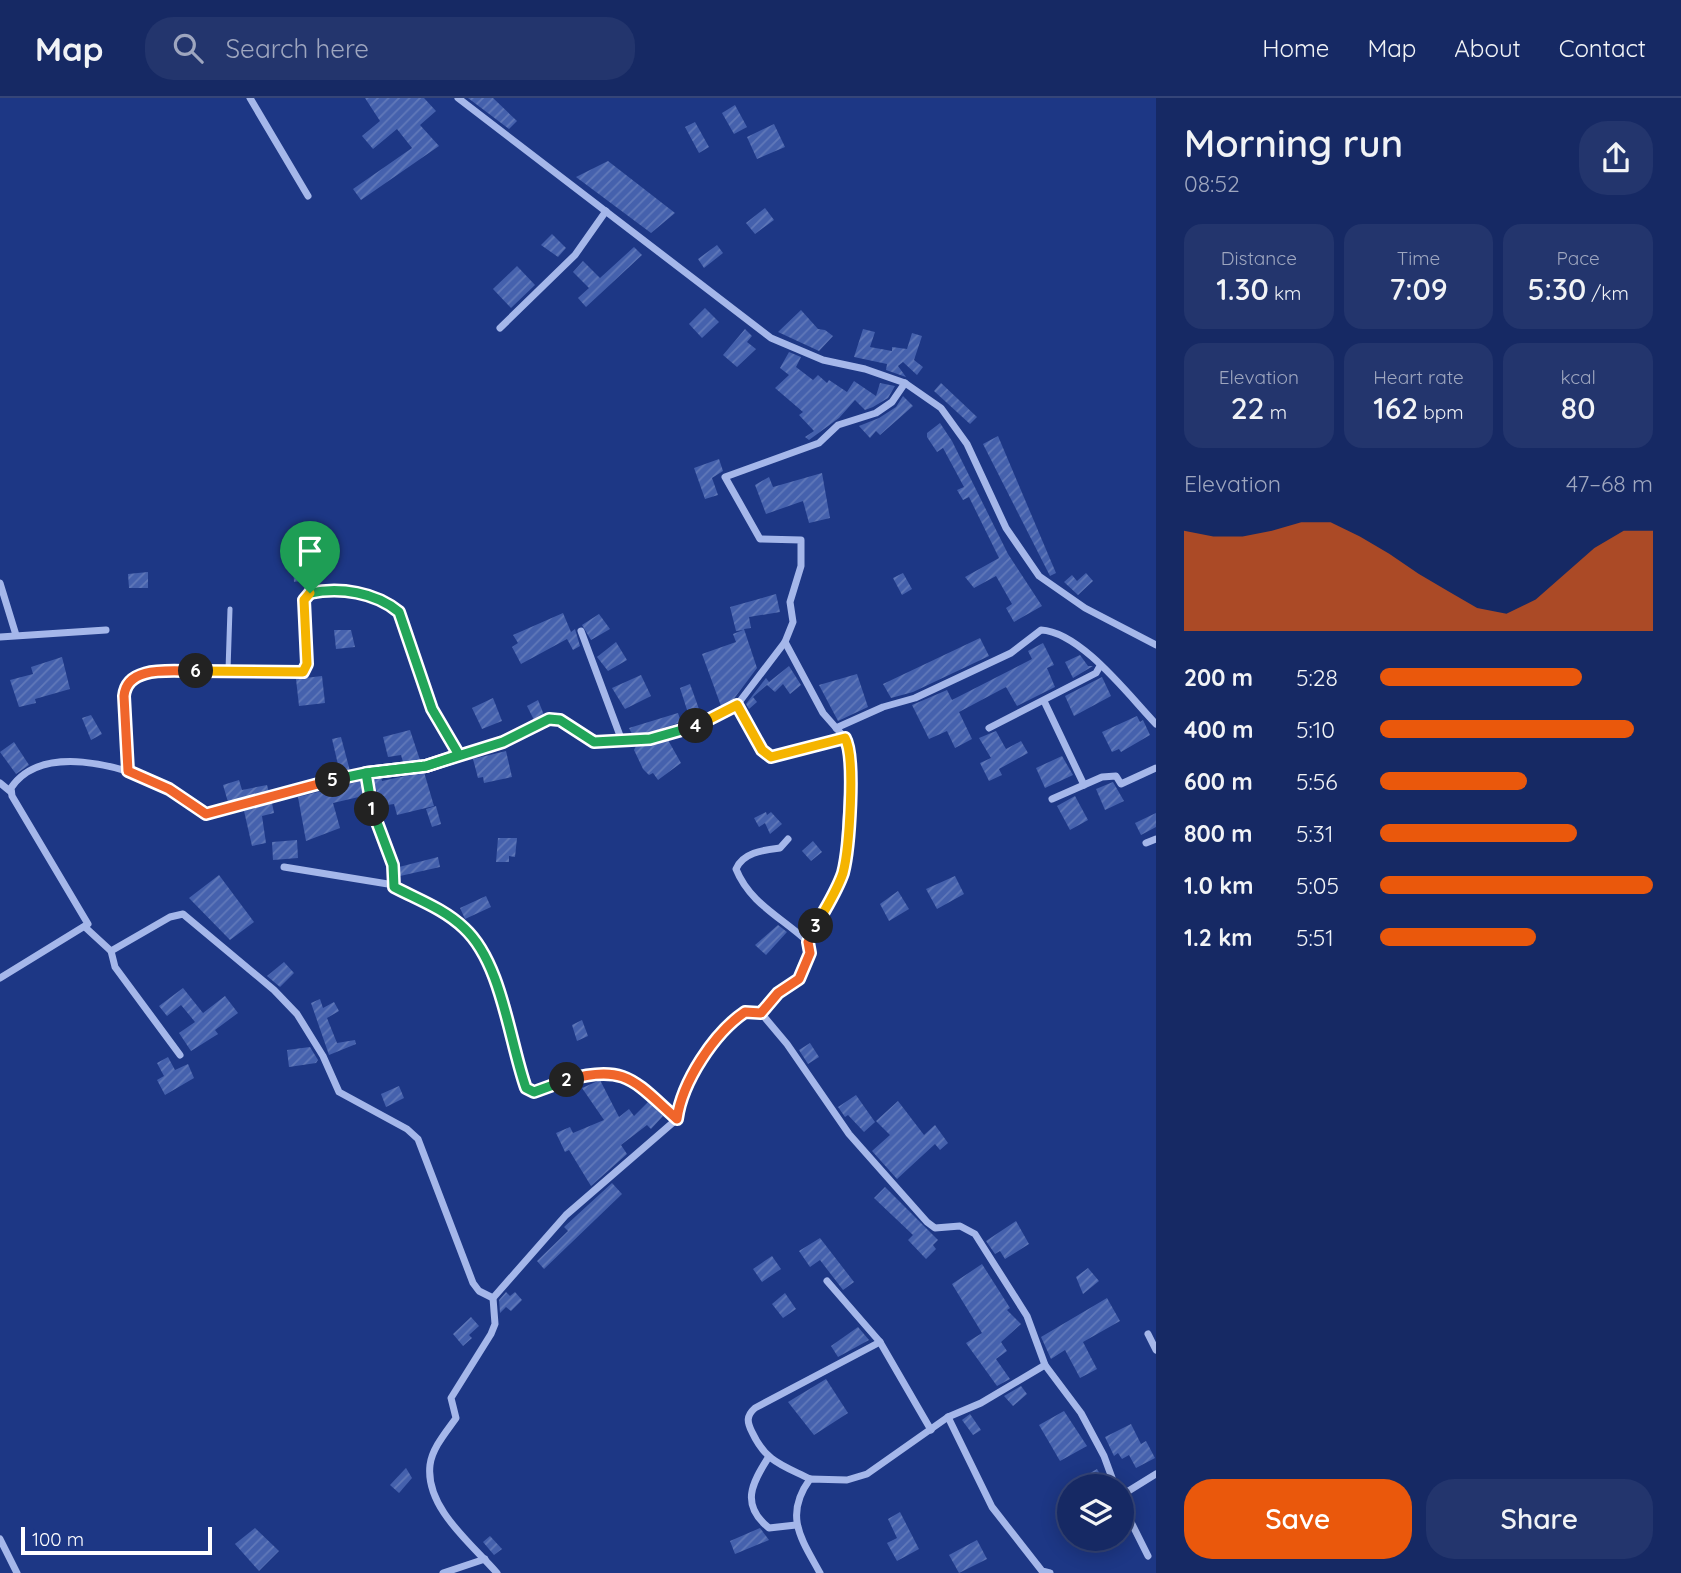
<!DOCTYPE html>
<meta charset="utf-8">
<style>
body{margin:0;font-family:Quicksand,sans-serif;background:#23356d;color:#f1f3f6;height:100vh;display:flex;flex-direction:column;font-size:26px;white-space:nowrap}
*{box-sizing:border-box;margin:0}
p{font-size:23px;color:#9ea6bf}
.icon{flex:none;width:38px;height:38px;fill:none;stroke:currentColor;stroke-width:2;stroke-linecap:round;stroke-linejoin:round}
.map{position:relative;flex:1;overflow:hidden}
.panel{display:flex;flex-direction:column;background:#162964;width:525px}
.panel>*{flex:none}
.buttons{position:absolute;left:1057px;top:1376px;display:grid;gap:14px}
.buttons a{display:grid;place-items:center;width:77px;height:77px;border-radius:50%;background:#162964;box-shadow:0 4px 18px #0003,0 0 0 2px #354578;font-size:35px}
.scale{position:absolute;left:21px;bottom:18px;width:191px;box-sizing:border-box;padding-left:7px;border:4px solid #fff;border-top:0;font-size:19px;line-height:24px;white-space:nowrap;color:#fff;-webkit-text-stroke:5px #1d3785;paint-order:stroke}
.pin{position:absolute;display:grid;place-items:center;width:60px;height:60px;color:#fff;margin:-72px -30px;border-radius:50% 50% 50% 0;rotate:-45deg;box-shadow:0 0 7px #0007}
.pin .icon{rotate:45deg}
.km{position:absolute;width:35px;height:35px;margin:-18px;border-radius:50%;background:#222;color:#fff;font-size:19px;line-height:35px;text-align:center}
.round{display:grid;place-items:center;flex:none;width:74px;height:74px;border-radius:28px;background:#23356d}
.overview{display:flex;align-items:center;justify-content:space-between;height:119px;padding:0 28px}
h1{font-size:38px;font-weight:600;line-height:52px}
.stats{display:grid;grid-template-columns:repeat(3,1fr);gap:10px;height:119px;padding:7px 28px}
.stats div{display:grid;align-content:center;border-radius:18px;background:#23356d;text-align:center}
.stats b{font-size:30px;font-weight:600}
.stats small{font-size:19px;font-weight:400}
.stats p{font-size:19px}
.chart{height:196px;padding:14px 28px}
.chart p{display:flex;justify-content:space-between}
.chart svg{width:100%;height:126px;margin-top:7px;fill:#ea580c;opacity:.7}
.action{display:flex;gap:14px;margin-top:auto;padding:14px 28px}
.action a{flex:1;height:80px;border-radius:28px;background:#ea580c;color:#fff;font-size:28px;font-weight:600;line-height:80px;text-align:center}
.action a+a{background:#23356d;color:#f1f3f6}
ul{padding:0 28px;list-style:none;font-size:23px}
li{display:grid;grid-template-columns:112px 84px 1fr;align-items:center;height:52px}
li i{height:18px;border-radius:9px;background:#ea580c}
header{display:flex;align-items:center;gap:42px;box-sizing:border-box;height:98px;padding:0 35px;background:#162964;border-bottom:2px solid #354578}
header strong{font-size:33px}
nav{display:flex;gap:38px;margin-inline-start:auto;font-size:24px}
.search{width:490px;height:63px;background:#23356d;display:flex;align-items:center;gap:18px;box-sizing:border-box;padding:0 24px;border-radius:28px;color:#9ea6bf;font-size:26px}
main{display:flex;flex:1;min-height:0}
.map>svg:first-child{display:block}
.building{fill:url(#building-hatch)}
.lines{fill:none;stroke-linecap:round;stroke-linejoin:round}
.lane{stroke:#a5b7ea;stroke-width:5}
.street{stroke:#a5b7ea;stroke-width:7}
.split-1-casing{stroke:#fff;stroke-width:14}
.split-2-casing{stroke:#fff;stroke-width:14}
.split-3-casing{stroke:#fff;stroke-width:14}
.split-4-casing{stroke:#fff;stroke-width:14}
.split-5-casing{stroke:#fff;stroke-width:14}
.split-6-casing{stroke:#fff;stroke-width:14}
.split-7-casing{stroke:#fff;stroke-width:14}
.split-1{stroke:#22a559;stroke-width:9}
.split-2{stroke:#22a559;stroke-width:9}
.split-3{stroke:#f0652b;stroke-width:9}
.split-4{stroke:#f5b400;stroke-width:9}
.split-5{stroke:#22a559;stroke-width:9}
.split-6{stroke:#f0652b;stroke-width:9}
.split-7{stroke:#f5b400;stroke-width:9}
</style>
<header>
<strong>Map</strong>
<div class="search"><svg class="icon" aria-label="search" viewBox="0 0 24 24"><circle cx="10" cy="10" r="6"/><path d="M15 15l6 6"/></svg>Search here</div>
<nav><a>Home</a><a>Map</a><a>About</a><a>Contact</a></nav>
</header>
<main>
<div class="map">
<svg width="1156" height="1475" viewBox="0 0 1156 1475">
<defs>
<pattern id="building-hatch" width="6" height="6" patternUnits="userSpaceOnUse" patternTransform="scale(1.75)"><rect width="6" height="6" fill="#4561ad"/><path d="M-1 1l2-2M0 6l6-6M5 7l2-2" fill="none" stroke="#6179b9"/></pattern>
</defs>
<rect width="100%" height="100%" fill="#1d3785"/>
<g class="building">
<polygon points="365,0 424,0 436,13 420,27 439,48 361,102 353,91 412,50 397,31 373,51 362,38 380,23"/>
<polygon points="468,0 493,0 517,23 509,31"/>
<polygon points="735,7 747,29 734,36 722,15"/>
<polygon points="695,24 709,49 699,55 685,29"/>
<polygon points="774,26 785,49 757,61 747,39"/>
<polygon points="608,63 675,115 651,135 576,79"/>
<polygon points="765,110 774,122 755,136 746,125"/>
<polygon points="552,136 566,150 558,159 541,147"/>
<polygon points="717,147 723,155 704,170 698,161"/>
<polygon points="634,149 642,157 586,209 578,200 589,190 573,174 583,163 600,180"/>
<polygon points="517,168 535,187 511,210 493,191"/>
<polygon points="705,210 719,224 702,240 689,226"/>
<polygon points="801,212 818,231 825,232 833,238 819,253 778,234"/>
<polygon points="745,231 752,238 747,244 756,251 737,269 723,257"/>
<polygon points="863,231 875,234 870,249 892,253 892,249 907,251 912,235 922,238 914,262 923,269 917,277 903,264 898,268 906,279 886,272 887,266 854,259"/>
<polygon points="789,254 801,259 796,269 813,282 818,277 827,285 829,282 847,294 854,283 876,298 880,285 895,288 888,300 873,309 865,312 855,302 839,320 809,342 805,339 814,333 799,317 803,314 775,290 789,277 780,270"/>
<polygon points="941,285 977,319 970,326 934,293"/>
<polygon points="903,298 913,308 880,337 876,333 870,340 859,328 879,320 896,309"/>
<polygon points="940,325 952,343 1008,456 1042,508 1014,524 1006,510 1012,506 996,478 974,490 965,479 999,460 969,399 963,402 957,392 964,389 943,350 937,354 927,339 927,335"/>
<polygon points="998,338 1056,475 1050,478 983,346"/>
<polygon points="719,361 723,373 712,380 718,397 705,401 694,370"/>
<polygon points="822,375 830,420 809,425 803,403 766,416 755,387 769,379 773,389"/>
<polygon points="293,467 304,467 306,482 294,484"/>
<polygon points="148,474 148,490 129,490 128,476"/>
<polygon points="903,475 912,491 902,497 893,480"/>
<polygon points="1086,475 1093,483 1078,497 1064,484 1072,477 1077,483"/>
<polygon points="776,496 780,514 749,519 751,530 744,531 757,570 733,602 721,608 702,556 736,544 733,536 743,532 736,533 730,509"/>
<polygon points="563,515 571,534 575,531 580,548 573,552 567,541 521,566 512,549 518,545 513,537"/>
<polygon points="599,516 610,531 591,542 582,527"/>
<polygon points="334,532 351,532 355,549 336,551"/>
<polygon points="980,540 989,558 913,594 891,600 883,586"/>
<polygon points="616,544 627,562 608,573 597,559"/>
<polygon points="1043,545 1054,567 1047,570 1055,589 1017,608 1006,589 959,614 972,641 955,650 947,633 929,641 912,607 947,592 952,602 1032,561 1028,553"/>
<polygon points="1080,557 1088,568 1093,568 1073,580 1065,564"/>
<polygon points="62,559 70,591 35,601 36,605 19,609 10,582 33,576 31,569"/>
<polygon points="789,568 801,587 790,596 783,586 775,594 767,587 753,599 757,604 749,611 746,606 766,580 769,584"/>
<polygon points="857,576 868,609 838,623 819,587"/>
<polygon points="641,577 651,598 625,611 612,590"/>
<polygon points="322,578 325,605 299,608 296,581"/>
<polygon points="1102,579 1111,598 1074,618 1065,598"/>
<polygon points="690,586 699,611 688,615 680,590"/>
<polygon points="493,600 502,623 482,631 472,610"/>
<polygon points="538,602 544,617 534,622 527,608"/>
<polygon points="678,615 681,624 649,635 632,636 629,630"/>
<polygon points="91,617 102,636 91,642 82,620"/>
<polygon points="1137,618 1140,624 1143,622 1150,637 1121,654 1119,651 1112,654 1102,634"/>
<polygon points="410,632 420,662 403,664 401,657 388,659 383,639"/>
<polygon points="996,633 1006,651 1021,643 1028,655 999,671 1002,677 989,683 980,665 991,660 979,640"/>
<polygon points="341,639 350,673 340,675 332,641"/>
<polygon points="668,642 681,665 658,682 653,675 649,677 643,671 634,652 636,648"/>
<polygon points="14,644 29,667 16,676 0,654"/>
<polygon points="506,653 512,679 484,685 483,679 478,680 473,661"/>
<polygon points="1062,658 1073,677 1045,690 1036,670"/>
<polygon points="424,674 434,708 397,717 394,706 381,708 373,681 381,679 382,683"/>
<polygon points="239,682 242,692 267,687 269,694 228,704 223,687"/>
<polygon points="361,683 363,698 333,705 340,730 306,743 298,699"/>
<polygon points="1113,684 1124,703 1105,712 1096,691"/>
<polygon points="1075,698 1088,722 1070,732 1057,708"/>
<polygon points="272,705 274,715 262,718 266,745 252,748 244,713"/>
<polygon points="436,708 441,726 432,729 426,711"/>
<polygon points="766,714 767,717 771,714 782,726 770,736 765,725 759,729 754,720"/>
<polygon points="1156,715 1156,729 1141,737 1135,725"/>
<polygon points="498,740 517,740 515,759 509,758 509,764 496,764"/>
<polygon points="297,742 298,760 273,762 272,744"/>
<polygon points="813,743 822,754 811,763 802,753"/>
<polygon points="438,759 440,769 400,778 399,769"/>
<polygon points="219,777 254,824 230,842 189,800"/>
<polygon points="955,778 964,796 937,811 926,791"/>
<polygon points="898,793 909,811 889,823 880,806"/>
<polygon points="486,798 491,809 465,821 460,810"/>
<polygon points="778,827 787,834 766,857 755,847"/>
<polygon points="284,864 294,875 280,889 267,878"/>
<polygon points="183,890 203,915 225,898 238,915 215,932 218,936 191,953 179,935 195,924 181,907 167,918 159,908"/>
<polygon points="320,901 323,910 334,904 339,913 327,920 337,945 355,942 356,946 329,957 311,905"/>
<polygon points="582,922 588,938 577,943 572,927"/>
<polygon points="810,945 819,959 808,966 799,952"/>
<polygon points="310,949 318,962 316,965 289,969 287,952"/>
<polygon points="168,959 175,972 188,966 194,980 165,997 157,982 164,978 157,965"/>
<polygon points="600,982 619,1019 629,1011 634,1018 648,1004 663,1018 651,1031 647,1027 621,1047 627,1056 591,1088 569,1052 565,1054 556,1035 570,1029 573,1035 604,1022 582,990"/>
<polygon points="399,988 404,1000 386,1009 381,996"/>
<polygon points="856,997 875,1024 864,1034 848,1017 845,1019 838,1009"/>
<polygon points="898,1003 924,1037 935,1027 948,1045 940,1052 935,1046 897,1081 872,1053 890,1037 876,1023"/>
<polygon points="612,1085 622,1096 544,1171 537,1163 568,1133 564,1129"/>
<polygon points="885,1089 938,1142 933,1147 936,1151 926,1161 908,1142 913,1137 874,1100"/>
<polygon points="1016,1123 1029,1146 1005,1161 1000,1153 995,1156 986,1143"/>
<polygon points="820,1140 854,1184 843,1192 820,1162 810,1169 799,1153"/>
<polygon points="772,1158 781,1171 762,1184 753,1171"/>
<polygon points="982,1166 1010,1210 1007,1212 1021,1226 1001,1244 1007,1253 996,1261 1010,1281 997,1288 966,1245 982,1235 952,1186"/>
<polygon points="1088,1170 1099,1183 1083,1196 1076,1179"/>
<polygon points="506,1194 510,1198 515,1194 522,1202 511,1213 506,1209 500,1215 499,1202"/>
<polygon points="785,1195 796,1211 783,1220 772,1206"/>
<polygon points="1107,1200 1120,1223 1083,1244 1097,1271 1080,1280 1065,1252 1051,1261 1041,1239"/>
<polygon points="471,1219 479,1228 469,1237 472,1240 463,1248 453,1236"/>
<polygon points="858,1229 869,1242 838,1259 831,1248"/>
<polygon points="826,1281 848,1315 814,1337 788,1304"/>
<polygon points="1021,1288 1027,1296 1013,1308 1004,1298"/>
<polygon points="1064,1313 1087,1348 1060,1363 1039,1327"/>
<polygon points="970,1316 981,1332 973,1337 962,1322"/>
<polygon points="1131,1326 1141,1346 1146,1343 1155,1360 1136,1370 1129,1357 1122,1361 1118,1355 1114,1358 1105,1339"/>
<polygon points="406,1370 412,1380 399,1395 390,1387"/>
<polygon points="1097,1371 1107,1388 1068,1388"/>
<polygon points="900,1414 919,1451 897,1463 887,1445 897,1440 888,1421"/>
<polygon points="255,1430 279,1453 259,1473 235,1446"/>
<polygon points="760,1430 769,1442 735,1456 730,1443"/>
<polygon points="490,1438 502,1451 494,1457 483,1444"/>
<polygon points="977,1442 987,1461 959,1475 949,1457"/>
</g>
<g class="lines">
<polyline class="lane" points="228,572 230,511"/>
<g class="street">
<polyline points="250,0 308,98"/>
<polyline points="458,0 771,240 823,262 865,271 905,285 941,310 967,346 1006,430 1039,478 1085,510 1156,547"/>
<polyline points="500,230 575,157 606,113"/>
<polyline points="0,485 16,537"/>
<polyline points="581,533 622,643"/>
<polyline points="0,539 106,532"/>
<polyline points="1044,603 1084,687"/>
<polyline points="737,607 762,652 770,659 845,640"/>
<path d="M836 630 883 609 915 600 1011 555 1041 532C1081 534 1129 598 1156 626"/>
<polyline points="989,630 1096,575 1100,568"/>
<path d="M128 673 124 598 130 582C159 561 264 580 303 574L307 566 305 502 313 494 369 497 399 514 432 611 459 658"/>
<path d="M366 675 373 720 393 767 394 789C482 833 483 844 510 937 516 954 518 978 529 993L534 994C616 967 611 962 677 1021"/>
<polyline points="0,685 11,694"/>
<polyline points="1052,701 1102,679 1116,678 1121,686 1156,670"/>
<path d="M788 741 780 750C764 752 743 754 736 771 750 806 783 820 808 844"/>
<polyline points="1146,745 1156,741"/>
<polyline points="284,769 394,787"/>
<polyline points="86,830 111,853 170,819 183,816 274,892 297,916 323,958 339,994 407,1031 418,1041 473,1185 479,1193 493,1200"/>
<polyline points="111,853 115,869 180,957"/>
<path d="M0 880 88 826 12 698 11 690C41 645 122 667 161 687 177 695 189 711 206 716L366 675 426 668 503 644 549 621 560 622 594 644 650 641 702 626 737 607 785 544 793 524 790 504 801 468V442L760 441 725 379 819 345 838 327 876 315 892 304 905 285"/>
<polyline points="761,915 787,946 849,1036 927,1124 935,1130 960,1128 975,1136 1027,1218 1045,1267 1081,1315 1104,1358 1115,1388"/>
<polyline points="827,1183 880,1244 931,1332"/>
<polyline points="1148,1236 1156,1252"/>
<polyline points="948,1319 992,1409 1042,1473 1050,1475"/>
<path d="M768 1360C752 1385 740 1407 769 1430L796 1427"/>
<path d="M810 1381C782 1367 766 1364 752 1334 747 1324 746 1318 755 1310L880 1244"/>
<polyline points="1122,1397 1156,1376"/>
<polyline points="1122,1406 1148,1458"/>
<polyline points="0,1441 17,1475"/>
<polyline points="443,1475 485,1461"/>
<path d="M497 1475C472 1446 425 1410 430 1367 432 1350 447 1333 456 1320L451 1300 491 1236 495 1226 493 1200 566 1117 677 1021 679 1006 699 963 734 922 745 914 761 915C780 892 812 878 808 844L843 774 850 654 845 640 823 615 785 544"/>
<path d="M820 1475C802 1442 783 1418 810 1381L847 1382 867 1376 948 1319 981 1305 1045 1267"/>
</g>
</g>
<g class="lines">
<g class="split-1-casing">
<path id="split-1" d="M310 495C340 489 375 494 399 514L432 611 459 657 426 668 366 675 372 711"/>
</g>
<g class="split-2-casing">
<path id="split-2" d="M372 711 393 767 394 789C419 802 444 811 464 830 502 865 509 942 526 990L534 994 567 982"/>
</g>
<g class="split-3-casing">
<path id="split-3" d="M567 982C626 965 635 984 677 1021 682 984 714 935 745 914L761 915 778 895 799 881 810 855 808 844 816 828"/>
</g>
<g class="split-4-casing">
<path id="split-4" d="M696 628 737 607 762 652 771 659 845 640C856 659 849 752 843 775 837 793 825 811 816 828"/>
</g>
<g class="split-5-casing">
<polyline id="split-5" points="333,682 366,675 426,668 503,644 549,621 560,622 594,644 650,641 696,628"/>
</g>
<g class="split-6-casing">
<path id="split-6" d="M196 573C174 574 127 566 124 598L128 673 169 691 206 716 333 682"/>
</g>
<g class="split-7-casing">
<polyline id="split-7" points="196,573 303,574 307,566 304,502 310,495"/>
</g>
<use href="#split-1" class="split-1"/>
<use href="#split-2" class="split-2"/>
<use href="#split-3" class="split-3"/>
<use href="#split-4" class="split-4"/>
<use href="#split-5" class="split-5"/>
<use href="#split-6" class="split-6"/>
<use href="#split-7" class="split-7"/>
</g>
</svg>
<div class="buttons">
<a><svg class="icon" aria-label="layers" viewBox="0 0 24 24"><path d="M12 4l9 5-9 5-9-5zM3 14l9 5 9-5"/></svg></a>
</div>
<div class="scale">100 m</div>
<div class="pin" style="left:310px;top:495px;background:#1e9e55"><svg class="icon" aria-label="arrive" viewBox="0 0 24 24"><path d="M6 21V4h12l-3 4 3 4H6"/></svg></div>
<b class="km" style="left:372px;top:711px">1</b>
<b class="km" style="left:567px;top:982px">2</b>
<b class="km" style="left:816px;top:828px">3</b>
<b class="km" style="left:696px;top:628px">4</b>
<b class="km" style="left:333px;top:682px">5</b>
<b class="km" style="left:196px;top:573px">6</b>
</div>
<section class="panel">
<div class="overview"><div><h1>Morning run</h1><p>08:52</p></div><a class="round"><svg class="icon" aria-label="share" viewBox="0 0 24 24"><path d="M12 15V3M7 8l5-5 5 5M5 13v7h14v-7"/></svg></a></div>
<div class="stats">
<div><p>Distance</p><b>1.30<small> km</small></b></div>
<div><p>Time</p><b>7:09</b></div>
<div><p>Pace</p><b>5:30<small> /km</small></b></div>
</div>
<div class="stats">
<div><p>Elevation</p><b>22<small> m</small></b></div>
<div><p>Heart rate</p><b>162<small> bpm</small></b></div>
<div><p>kcal</p><b>80</b></div>
</div>
<div class="chart"><p><span>Elevation</span>47–68 m</p>
<svg viewBox="0 0 160 44" preserveAspectRatio="none"><path d="M0 44V9L10 11L20 11L30 9L40 6L50 6L60 11L70 17L80 24L90 30L100 36L110 38L120 33L130 24L140 15L150 9L160 9V44z"/></svg>
</div>
<ul>
<li><b>200 m</b>5:28<i style="width:74%"></i></li>
<li><b>400 m</b>5:10<i style="width:93%"></i></li>
<li><b>600 m</b>5:56<i style="width:54%"></i></li>
<li><b>800 m</b>5:31<i style="width:72%"></i></li>
<li><b>1.0 km</b>5:05<i style="width:100%"></i></li>
<li><b>1.2 km</b>5:51<i style="width:57%"></i></li>
</ul>
<div class="action"><a>Save</a><a>Share</a></div>
</section>
</main>
